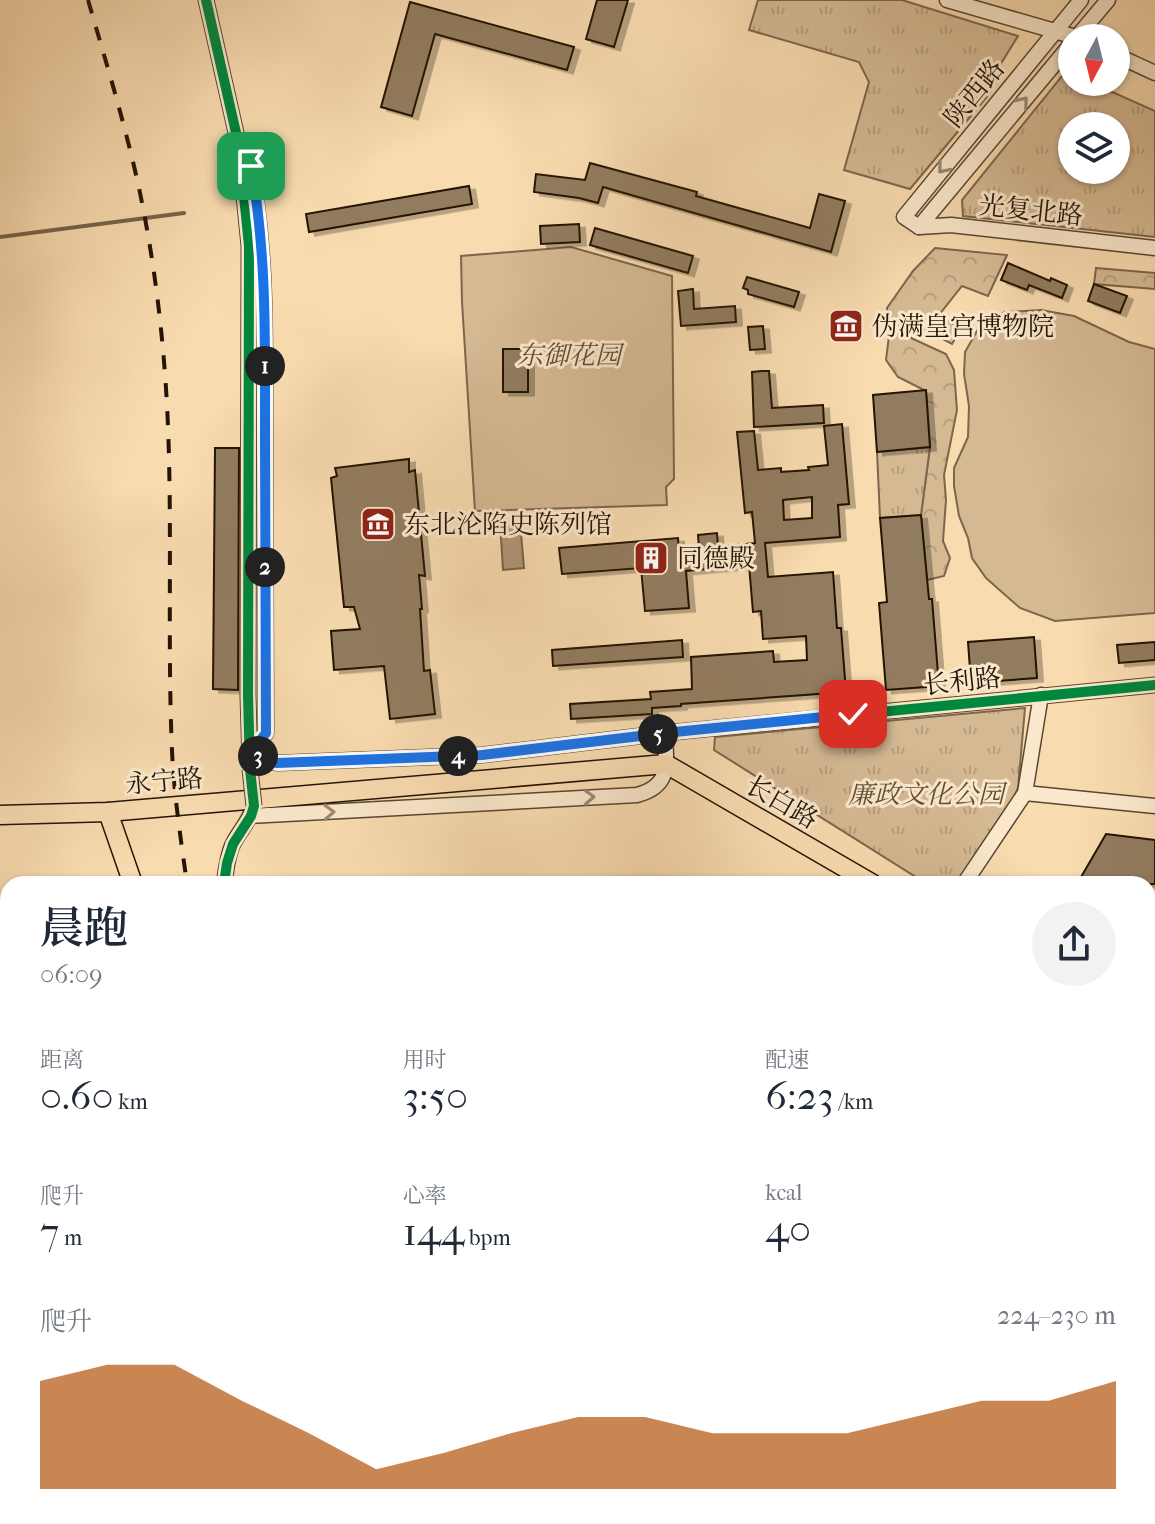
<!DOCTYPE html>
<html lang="zh">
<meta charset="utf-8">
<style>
body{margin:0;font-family:"IM FELL French Canon","Noto Serif SC",serif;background:#f2f2f3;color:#1f2937;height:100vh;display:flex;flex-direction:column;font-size:30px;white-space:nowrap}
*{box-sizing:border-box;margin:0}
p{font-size:26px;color:#747a83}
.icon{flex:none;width:44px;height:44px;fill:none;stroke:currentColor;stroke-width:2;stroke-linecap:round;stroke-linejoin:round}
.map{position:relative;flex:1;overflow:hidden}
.drawer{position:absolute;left:0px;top:876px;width:1156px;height:648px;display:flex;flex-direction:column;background:#fff;border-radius:24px 24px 0 0;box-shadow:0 2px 6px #0004}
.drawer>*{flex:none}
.needle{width:52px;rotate:187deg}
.fabs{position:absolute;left:1058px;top:24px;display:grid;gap:16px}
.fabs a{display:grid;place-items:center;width:72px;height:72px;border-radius:50%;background:#fff;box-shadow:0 2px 6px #0004;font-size:40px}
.pin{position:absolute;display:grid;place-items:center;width:68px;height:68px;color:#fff;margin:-34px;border-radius:16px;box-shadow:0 4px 12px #0006}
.km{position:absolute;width:40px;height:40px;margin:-20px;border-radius:50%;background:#222;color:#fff;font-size:22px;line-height:40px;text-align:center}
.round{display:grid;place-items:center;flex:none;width:84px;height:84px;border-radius:42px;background:#f2f2f3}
.summary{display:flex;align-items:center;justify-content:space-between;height:136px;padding:0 40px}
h1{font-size:44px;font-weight:600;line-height:60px}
.metrics{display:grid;grid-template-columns:repeat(3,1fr);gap:12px;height:136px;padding:8px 40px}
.metrics div{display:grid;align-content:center}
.metrics b{font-size:40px;font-weight:600}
.metrics small{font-size:22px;font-weight:400}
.metrics p{font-size:22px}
.chart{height:224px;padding:16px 40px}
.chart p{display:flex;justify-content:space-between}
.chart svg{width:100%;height:144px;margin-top:8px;fill:#b45309;opacity:.7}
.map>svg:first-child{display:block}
.green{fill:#d5b993;stroke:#7c664c;stroke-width:2}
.forest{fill:url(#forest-crowns);stroke:#7c664c;stroke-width:2}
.park{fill:url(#park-tufts);stroke:#7c664c;stroke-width:2;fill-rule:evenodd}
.water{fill:#b09776;stroke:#786349;stroke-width:2}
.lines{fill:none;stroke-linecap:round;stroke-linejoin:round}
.stream{stroke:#786349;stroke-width:4}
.building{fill:#927b5e;stroke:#231405;stroke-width:2;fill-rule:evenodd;filter:url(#shadow)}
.minor-casing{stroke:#584630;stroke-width:17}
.major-casing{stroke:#231405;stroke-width:21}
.minor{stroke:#fbe8cc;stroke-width:14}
.major{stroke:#f9dbb0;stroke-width:18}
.rail{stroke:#231405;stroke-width:4;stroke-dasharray:14 14;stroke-linecap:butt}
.minor-bridge-casing{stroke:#584630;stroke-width:17;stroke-linecap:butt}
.minor-bridge{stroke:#fbe8cc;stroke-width:14}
.cycleway-casing{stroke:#fbe8cc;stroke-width:15}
.cycleway{stroke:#00873e;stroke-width:10}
.oneway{stroke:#9a8972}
.route-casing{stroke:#fff;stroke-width:16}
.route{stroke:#1a73e8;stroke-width:10}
.labels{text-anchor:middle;stroke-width:6;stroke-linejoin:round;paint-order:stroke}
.street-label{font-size:26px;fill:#231405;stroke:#fbe8cc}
.poi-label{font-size:26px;fill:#231405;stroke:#fbe8cc;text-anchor:start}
.park-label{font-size:26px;font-style:italic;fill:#614e37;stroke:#fbe8cc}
</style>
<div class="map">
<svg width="1155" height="1524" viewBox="0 0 1155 1524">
<defs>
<pattern id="forest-crowns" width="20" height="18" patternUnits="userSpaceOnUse" patternTransform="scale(2)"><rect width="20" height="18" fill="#d5b993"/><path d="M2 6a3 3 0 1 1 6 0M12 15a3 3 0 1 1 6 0" fill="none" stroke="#b79e7d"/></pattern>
<pattern id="park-tufts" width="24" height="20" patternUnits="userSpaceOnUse" patternTransform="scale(2)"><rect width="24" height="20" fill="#d5b993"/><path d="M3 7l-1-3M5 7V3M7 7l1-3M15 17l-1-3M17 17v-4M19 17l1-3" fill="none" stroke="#b79e7d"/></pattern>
<filter id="shadow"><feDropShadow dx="6" dy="3.5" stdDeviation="0" flood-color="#0004"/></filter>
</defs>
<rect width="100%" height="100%" fill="#f9dbb0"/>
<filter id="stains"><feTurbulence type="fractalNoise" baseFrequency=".0025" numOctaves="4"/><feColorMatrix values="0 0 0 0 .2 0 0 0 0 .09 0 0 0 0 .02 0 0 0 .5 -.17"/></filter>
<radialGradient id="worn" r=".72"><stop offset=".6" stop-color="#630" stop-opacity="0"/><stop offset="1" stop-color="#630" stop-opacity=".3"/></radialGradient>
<g class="green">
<polygon points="571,247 672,276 674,479 666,487 667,505 475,511 462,302 461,256"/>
<polygon points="1041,310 1074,316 1129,342 1155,349 1155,613 1055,621 1020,608 986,578 972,558 968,538 959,516 954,486 954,468 968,437 969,406 964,374 965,352 981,324 1005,312"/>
</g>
<g class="forest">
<polygon points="935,248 1007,255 988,296 962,286 939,315 961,329 952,344 918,326 911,338 946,354 954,370 957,410 944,475 946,500 943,541 950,558 944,576 927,580 921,515 930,447 926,391 898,377 886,360 889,336 887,308 913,271"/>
<polygon points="1096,268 1155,273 1155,289 1094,284"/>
</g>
<g class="park">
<polygon points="758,0 902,0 1018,36 992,78 990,93 910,189 844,170 869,82 859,62 749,30"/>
<path d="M1066 71 1072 74V82H1090L1155 111V237L963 216 962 200ZM1116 126V170H1072V126Z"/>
<polygon points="930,447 921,515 880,518 877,452"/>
<polygon points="1025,708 1018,788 1010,806 957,884 927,884 714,750 715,737"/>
</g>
<polygon class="water" points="520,521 524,568 503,570 500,522"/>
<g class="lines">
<polyline class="stream" points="0,237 184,213"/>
</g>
<g class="building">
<polygon points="597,0 628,0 614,47 586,39"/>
<polygon points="410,2 574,47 567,70 435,34 412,116 381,107"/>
<polygon points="590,163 697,192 696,196 810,228 819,194 845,201 831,252 603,187 598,203 579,198 534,192 536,174 585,180"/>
<polygon points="469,186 472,204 309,232 306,214"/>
<polygon points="579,224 580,242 541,244 540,226"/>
<polygon points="595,228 693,256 688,273 590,245"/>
<polygon points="1008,263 1050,281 1051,278 1067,285 1062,298 1029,285 1027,290 1001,280"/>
<polygon points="747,277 799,292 794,307 748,294 748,290 743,288"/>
<polygon points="1094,284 1127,296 1120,313 1088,301"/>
<polygon points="693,289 694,309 735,306 736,322 681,326 678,291"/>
<polygon points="763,326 765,349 750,350 748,327"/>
<rect x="503" y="349" width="25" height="43"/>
<polygon points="762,371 769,371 772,408 823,405 824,423 754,427 752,372"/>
<polygon points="926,390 930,447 877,452 873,395"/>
<path d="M842 424 849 504 838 505 840 537 765 543 768 577 833 572 837 628H841L846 692 681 704V706L652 708V714L571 719 570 704 651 699 650 692 692 689 691 657 773 651 774 662 807 660 806 636 763 639 761 611 753 612 749 565 686 571 689 608 645 611 641 568 562 574 559 548 678 538 679 550 699 548 698 535 717 533 718 547 755 543 752 512 745 513 737 432 754 431 758 470 781 468V472L809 470 808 467 828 465 824 426ZM812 497V518L784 520 783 500Z"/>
<polygon points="215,448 239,448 238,690 213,689"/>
<polygon points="409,459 409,472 415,470 425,576 419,575 422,609 420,609 424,671 430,670 435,714 390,719 384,666 334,670 331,631 360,629 354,607 344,607 331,478 337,476 335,468"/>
<polygon points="921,515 929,599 932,599 939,686 886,690 879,603 887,602 880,518"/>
<polygon points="1034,637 1037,678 971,683 968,642"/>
<polygon points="682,640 683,657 553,666 552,650"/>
<polygon points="1155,642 1155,660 1119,663 1117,645"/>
<polygon points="1106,834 1155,840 1155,884 1077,884"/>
</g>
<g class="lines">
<g class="minor-casing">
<g id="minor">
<polyline points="206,0 239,146 249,246 248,696 250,763"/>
<polyline points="947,0 1079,38"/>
<polyline points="1081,0 904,217 919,227 951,225 1155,248"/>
<polyline points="1076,38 1108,0"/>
<polyline points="1116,55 1155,73"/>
<path d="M248 153C267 242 265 336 265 427 265 529 265 631 266 733L250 754"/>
<polyline points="919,227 1072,43"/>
<polyline points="250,754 277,763 482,755 665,733 1155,685"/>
<polyline points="1025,793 1155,806"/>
<path d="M251 816 637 795C672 786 666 763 665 733"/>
<path d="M224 884C226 871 227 858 232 846 238 832 250 822 253 807"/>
<polyline points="964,884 1025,793 1041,695"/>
<polyline points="1148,1065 1155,1069"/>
<polyline points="1148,1369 1155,1374"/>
</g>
</g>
<g class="major-casing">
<g id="major">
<polyline points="108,812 133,884"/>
<polyline points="0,815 108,812 666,764 873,884"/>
<polyline points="1148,1055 1155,1055"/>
<polyline points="151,1524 151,1516"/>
</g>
</g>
<use href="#minor" class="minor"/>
<use href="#major" class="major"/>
<g class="rail">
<path d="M88 0C106 62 125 124 139 188 154 259 163 332 167 405 173 520 167 636 172 751 174 796 181 840 187 884"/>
<polyline points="573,1516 585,1524"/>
</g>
<g class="minor-bridge-casing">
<polyline id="minor-bridge" points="250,769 254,806"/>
</g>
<use href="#minor-bridge" class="minor-bridge"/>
<g class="cycleway-casing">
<g id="cycleway">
<polyline points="206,0 239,146 249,246 248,696 250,769 254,806 251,816 233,844 227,863 224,884"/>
<polyline points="250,754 277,763 482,755 665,733 1155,685"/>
</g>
</g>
<use href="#cycleway" class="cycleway"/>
</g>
<defs><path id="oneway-chevron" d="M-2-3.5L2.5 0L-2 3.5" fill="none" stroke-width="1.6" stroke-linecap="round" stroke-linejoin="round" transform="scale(2)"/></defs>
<g class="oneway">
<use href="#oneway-chevron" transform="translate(1023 102) rotate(-50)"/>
<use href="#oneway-chevron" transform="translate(943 168) rotate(129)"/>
<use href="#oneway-chevron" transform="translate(589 797) rotate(-3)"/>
<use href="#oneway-chevron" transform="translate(329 812) rotate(-3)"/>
</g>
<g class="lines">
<g class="route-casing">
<path id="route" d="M251 166C267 254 265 344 265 433 265 533 265 633 266 733L250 754 277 763 482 755 665 733 853 714"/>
</g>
<use href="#route" class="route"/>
</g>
<defs>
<g id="museum-square" transform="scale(1.8)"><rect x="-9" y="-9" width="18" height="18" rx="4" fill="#8f2418" stroke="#fbe8cc"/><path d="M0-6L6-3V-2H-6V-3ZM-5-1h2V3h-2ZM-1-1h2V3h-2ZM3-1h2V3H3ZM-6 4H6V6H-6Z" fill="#fff"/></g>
<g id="building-square" transform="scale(1.8)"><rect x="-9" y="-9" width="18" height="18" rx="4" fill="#8f2418" stroke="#fbe8cc"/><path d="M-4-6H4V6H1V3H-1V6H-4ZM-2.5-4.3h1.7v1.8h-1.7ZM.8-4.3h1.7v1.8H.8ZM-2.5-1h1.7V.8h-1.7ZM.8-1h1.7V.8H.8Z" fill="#fff"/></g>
</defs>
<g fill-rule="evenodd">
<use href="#museum-square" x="846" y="326"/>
<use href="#museum-square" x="378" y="524"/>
<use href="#building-square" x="651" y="558"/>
</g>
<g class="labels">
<g class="street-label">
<text transform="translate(974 93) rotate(-51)" y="9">陕西路</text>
<text transform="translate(1031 210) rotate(6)" y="9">光复北路</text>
<text transform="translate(962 681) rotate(-6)" y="9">长利路</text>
<text transform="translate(164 781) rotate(-5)" y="9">永宁路</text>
<text transform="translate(782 802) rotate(30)" y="9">长白路</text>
</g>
<g class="poi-label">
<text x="872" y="335">伪满皇宫博物院</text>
<text x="404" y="533">东北沦陷史陈列馆</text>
<text x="677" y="567">同德殿</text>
</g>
<g class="park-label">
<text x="569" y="364">东御花园</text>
<text x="926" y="803">廉政文化公园</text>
</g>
</g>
<rect width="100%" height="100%" filter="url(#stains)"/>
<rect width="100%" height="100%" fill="url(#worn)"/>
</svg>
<div class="fabs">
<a><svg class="needle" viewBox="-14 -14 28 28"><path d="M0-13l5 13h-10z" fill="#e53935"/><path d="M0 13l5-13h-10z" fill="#747a83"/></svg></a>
<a><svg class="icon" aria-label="layers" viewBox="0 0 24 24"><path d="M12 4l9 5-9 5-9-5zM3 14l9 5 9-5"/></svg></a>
</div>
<div class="pin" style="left:251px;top:166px;background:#1e9e55"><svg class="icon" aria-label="arrive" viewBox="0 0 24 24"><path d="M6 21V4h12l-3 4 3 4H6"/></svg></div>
<div class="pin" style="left:853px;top:714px;background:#d93025"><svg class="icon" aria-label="check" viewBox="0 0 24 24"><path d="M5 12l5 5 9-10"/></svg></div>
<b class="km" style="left:265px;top:366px">1</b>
<b class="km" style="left:265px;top:567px">2</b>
<b class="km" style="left:258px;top:756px">3</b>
<b class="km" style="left:458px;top:756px">4</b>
<b class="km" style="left:658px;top:734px">5</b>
<section class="drawer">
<div class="summary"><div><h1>晨跑</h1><p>06:09</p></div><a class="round"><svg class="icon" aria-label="share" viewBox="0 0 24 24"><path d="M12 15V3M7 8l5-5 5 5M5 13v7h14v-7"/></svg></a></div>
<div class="metrics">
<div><p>距离</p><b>0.60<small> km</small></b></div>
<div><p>用时</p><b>3:50</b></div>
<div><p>配速</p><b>6:23<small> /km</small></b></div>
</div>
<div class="metrics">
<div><p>爬升</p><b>7<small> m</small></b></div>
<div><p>心率</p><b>144<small> bpm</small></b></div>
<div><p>kcal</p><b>40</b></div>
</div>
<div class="chart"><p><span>爬升</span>224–230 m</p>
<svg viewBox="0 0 160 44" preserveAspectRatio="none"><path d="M0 44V11L10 6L20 6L30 17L40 27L50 38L60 33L70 27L80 22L90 22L100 27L110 27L120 27L130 22L140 17L150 17L160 11V44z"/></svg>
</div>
</section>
</div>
